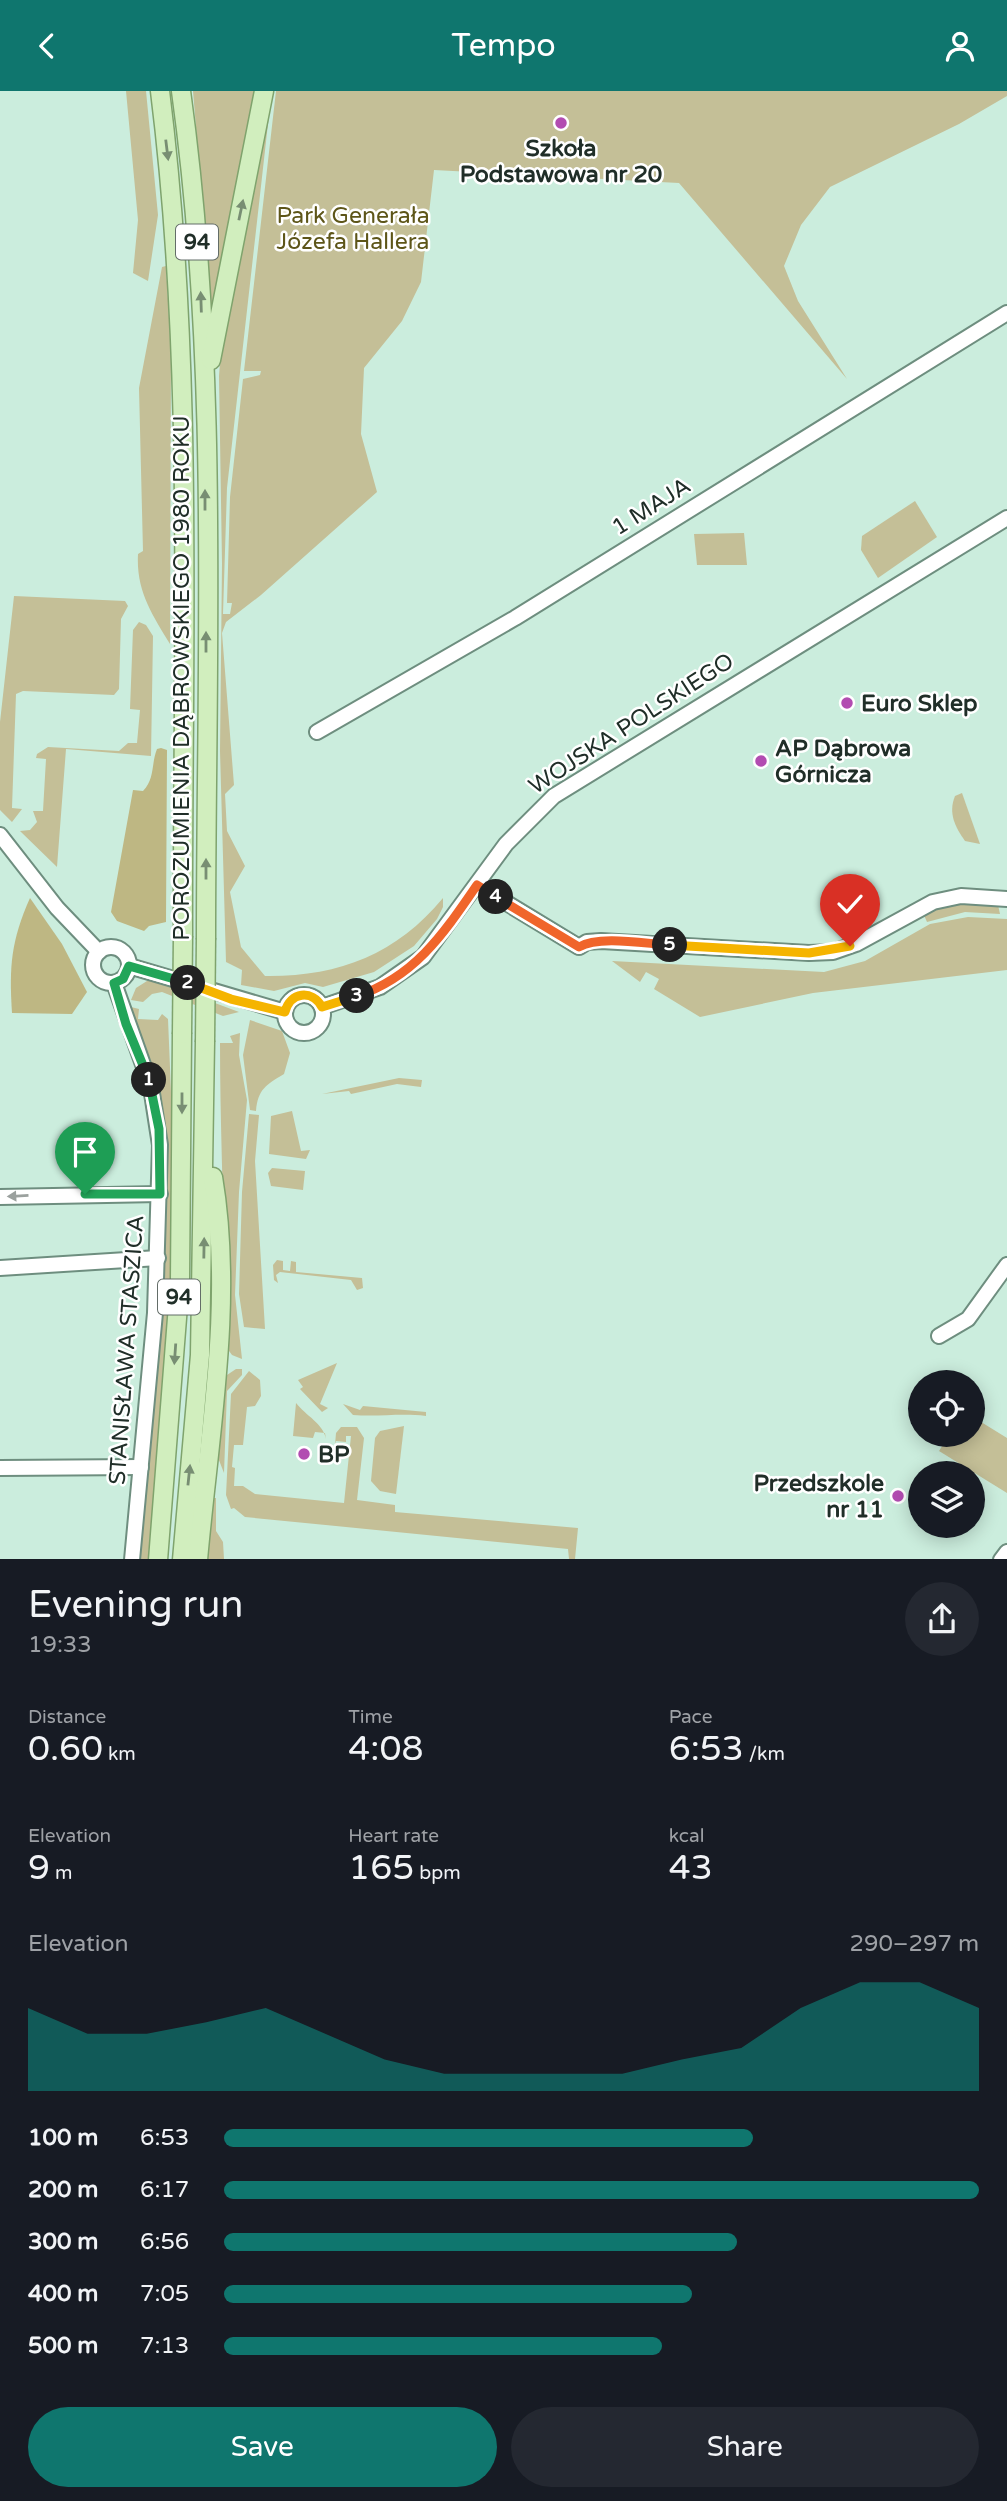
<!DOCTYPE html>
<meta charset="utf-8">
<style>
body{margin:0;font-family:"Varela Round",sans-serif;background:#242831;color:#f1f3f6;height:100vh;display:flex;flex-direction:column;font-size:26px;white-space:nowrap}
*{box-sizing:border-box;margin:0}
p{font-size:23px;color:#9ea1a6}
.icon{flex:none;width:38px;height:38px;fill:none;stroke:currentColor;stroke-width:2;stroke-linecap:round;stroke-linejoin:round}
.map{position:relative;height:1468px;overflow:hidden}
.sheet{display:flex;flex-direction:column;background:#171b24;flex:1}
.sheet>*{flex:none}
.tools{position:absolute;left:908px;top:1279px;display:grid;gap:14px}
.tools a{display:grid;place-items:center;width:77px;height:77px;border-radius:50%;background:#171b24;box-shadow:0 4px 18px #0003;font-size:35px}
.pin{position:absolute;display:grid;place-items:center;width:60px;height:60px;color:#fff;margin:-72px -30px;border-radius:50% 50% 50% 0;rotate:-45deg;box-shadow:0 0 7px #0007}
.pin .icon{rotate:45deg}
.km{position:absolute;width:35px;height:35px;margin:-18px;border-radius:50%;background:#222;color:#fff;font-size:19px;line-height:35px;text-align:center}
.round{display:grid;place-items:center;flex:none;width:74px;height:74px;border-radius:37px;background:#242831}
.headline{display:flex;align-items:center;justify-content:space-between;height:119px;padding:0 28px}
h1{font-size:38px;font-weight:600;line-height:52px}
.stats{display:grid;grid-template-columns:repeat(3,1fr);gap:10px;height:119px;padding:7px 28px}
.stats div{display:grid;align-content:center}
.stats b{font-size:35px;font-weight:600}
.stats small{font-size:19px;font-weight:400}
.stats p{font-size:19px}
.chart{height:196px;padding:14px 28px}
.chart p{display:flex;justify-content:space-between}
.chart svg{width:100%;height:126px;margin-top:7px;fill:#0f766e;opacity:.7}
.action{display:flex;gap:14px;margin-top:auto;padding:14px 28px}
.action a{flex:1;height:80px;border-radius:42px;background:#0f766e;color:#fff;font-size:28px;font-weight:600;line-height:80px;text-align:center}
.action a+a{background:#242831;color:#f1f3f6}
ul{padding:0 28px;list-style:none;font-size:23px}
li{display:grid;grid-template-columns:112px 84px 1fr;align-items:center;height:52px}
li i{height:18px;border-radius:9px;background:#0f766e}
header{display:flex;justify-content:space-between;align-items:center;height:91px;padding:0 28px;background:#0f766e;color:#fff;font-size:32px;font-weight:600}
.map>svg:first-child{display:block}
.green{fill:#c4bf97}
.forest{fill:#beb783}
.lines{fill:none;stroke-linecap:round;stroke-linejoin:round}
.minor-casing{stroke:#6e8e7f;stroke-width:18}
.major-casing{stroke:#7fa36d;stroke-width:21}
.minor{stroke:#fff;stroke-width:14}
.major{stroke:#d1eebe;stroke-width:18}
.major-bridge-casing{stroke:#7fa36d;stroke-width:21;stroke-linecap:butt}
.major-bridge{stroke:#d1eebe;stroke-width:18}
.oneway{fill:#788e73}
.oneway2{fill:#9ba19e}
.split-1-casing{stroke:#fff;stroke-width:14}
.split-2-casing{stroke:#fff;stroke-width:14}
.split-3-casing{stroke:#fff;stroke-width:14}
.split-4-casing{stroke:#fff;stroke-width:14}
.split-5-casing{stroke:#fff;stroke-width:14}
.split-6-casing{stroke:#fff;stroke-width:14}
.split-1{stroke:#22a559;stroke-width:9}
.split-2{stroke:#22a559;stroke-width:9}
.split-3{stroke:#f5b400;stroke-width:9}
.split-4{stroke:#f0652b;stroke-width:9}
.split-5{stroke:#f0652b;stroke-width:9}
.split-6{stroke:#f5b400;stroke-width:9}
.poi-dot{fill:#b24cb1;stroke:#fff;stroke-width:2.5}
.labels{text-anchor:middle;stroke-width:5;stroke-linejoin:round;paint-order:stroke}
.shield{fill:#fff;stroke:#636d68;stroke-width:2}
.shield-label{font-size:21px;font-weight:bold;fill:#202e28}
.poi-label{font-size:23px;font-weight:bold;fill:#202e28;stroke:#fff;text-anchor:start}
.park-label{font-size:23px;fill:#5d5518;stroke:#fff}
.street-label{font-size:23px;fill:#202e28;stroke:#fff}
</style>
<header><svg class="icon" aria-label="back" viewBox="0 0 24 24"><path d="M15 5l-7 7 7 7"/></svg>Tempo<svg class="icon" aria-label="person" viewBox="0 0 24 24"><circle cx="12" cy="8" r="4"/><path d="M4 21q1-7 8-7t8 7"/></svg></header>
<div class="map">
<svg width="1007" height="1469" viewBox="0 0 1007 1469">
<rect width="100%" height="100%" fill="#cbeddd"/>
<g class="green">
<polygon points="126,0 146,0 158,124 148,190 133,182 138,129"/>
<polygon points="193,0 258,0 213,220 211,218"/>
<path d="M276 0H1007V5L959 33 830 96 801 134 784 175 798 210 847 288 679 92 434 79 421 191 402 230 364 277 361 343 377 401 261 504 226 531 222 542 234 694 225 703 227 740 245 775 230 801 241 856 265 885C337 886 396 864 443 807V816L437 828 414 855 374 881 323 896 305 892 274 900 241 894 242 879 226 871 220 660 222 472 219 285 222 244 270 15 227 397 223 523H230L232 512H227L230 406 243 288 260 284 261 280H244Z"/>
<path d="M166 175 171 259 170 553C152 523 136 500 138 463L143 460 139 297 162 176Z"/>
<polygon points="915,410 937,446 878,487 861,459 862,445"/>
<polygon points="744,442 747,474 697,474 694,443"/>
<polygon points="14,505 125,510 128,515 121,528 119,598 114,604 23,600 16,603 12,717 22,718 12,731 0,719 0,631"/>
<polygon points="139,531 146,534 153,545 151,665 66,658 57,776 20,740 30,739 37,731 33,720 43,720 46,668 36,667 37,663 48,656 119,660 128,652 137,652 140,619 130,618 133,539"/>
<path d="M962 702 980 753 965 750C955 736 948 722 955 705Z"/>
<polygon points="965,812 998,814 1000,823 965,821 927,831 923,822 946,814"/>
<polygon points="968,826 1007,828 1007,879 813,902 700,926 654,898 659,888 646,881 640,891 612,870 824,881 865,870 930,833"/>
<polygon points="147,890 156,890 239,921 223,925 162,901 152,903 143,911 131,909 136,897"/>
<polygon points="131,916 139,918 138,928 158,929 162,923 168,928 174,1074 172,1189 148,1469 138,1468 163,1197 167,1093 164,1032 159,1004"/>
<path d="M250 929 282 940 290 962 284 983C266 994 258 998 256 1020L250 1019 243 964Z"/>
<path d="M240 942 239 964 247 1009 239 1101 235 1204 242 1268 232 1264 224 1253C226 1152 220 1053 220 952H233L230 945Z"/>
<polygon points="399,987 422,989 421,996 397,993 351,1003 349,1000 322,1003"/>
<polygon points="292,1020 301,1060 310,1059 306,1068 269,1063 271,1025"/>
<polygon points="249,1023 259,1024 255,1070 265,1238 244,1236 239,1203 242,1101"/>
<polygon points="272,1077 305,1080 303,1099 271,1095 268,1082"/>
<polygon points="277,1169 283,1170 283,1179 290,1180 291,1170 296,1171 296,1181 362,1187 363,1197 357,1199 351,1189 280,1181 276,1184 278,1192 274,1189 273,1174"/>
<polygon points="337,1272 320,1313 328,1317 322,1321 300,1298 303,1296 298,1289"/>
<polygon points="236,1278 242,1278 242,1284 227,1300 224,1382 215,1359 224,1286"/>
<polygon points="249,1280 260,1289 261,1305 255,1315 247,1316 243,1354 234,1354 232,1376 235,1377 234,1395 243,1395 255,1403 344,1412 351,1345 346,1345 346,1351 336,1350 335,1354 336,1342 341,1336 357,1336 364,1347 357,1409 395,1414 395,1421 578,1437 575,1468 569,1468 568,1458 245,1426 234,1417 231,1418 226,1404 231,1303"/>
<path d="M296 1312C306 1325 323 1332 326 1348L325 1342 315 1341 313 1347 293 1345Z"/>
<path d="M343 1313 360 1319 363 1315 426 1321V1325C401 1322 378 1326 353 1324Z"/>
<polygon points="973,1326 1007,1347 1007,1402 939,1360 949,1344 973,1344"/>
<polygon points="404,1335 396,1403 380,1400 371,1390 375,1347 380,1340"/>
<polygon points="212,1407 216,1407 216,1440 223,1451 224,1468 206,1469"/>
</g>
<g class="forest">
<path d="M161 657 167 659 166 831 149 835 144 840 117 830 111 821 133 699 143 700C155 688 151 673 157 658Z"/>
<path d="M30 807 62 853 87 901 72 923 12 922C9 875 11 850 30 807Z"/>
</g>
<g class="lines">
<g class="minor-casing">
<g id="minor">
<polyline points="317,641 515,527 1007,222"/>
<polyline points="0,744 57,817 99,861"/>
<polyline points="477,794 579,856 587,851 601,850 809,862 833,861 856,853 933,811 961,805 1007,808"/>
<circle cx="111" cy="874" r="18"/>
<polyline points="129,875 285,921"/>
<polyline points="114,892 151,996 160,1054 155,1222 132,1469"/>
<circle cx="304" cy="923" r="19"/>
<polyline points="322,916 380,896 423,866 506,753 554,705 1007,427"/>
<polyline points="0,1106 160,1103"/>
<polyline points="0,1177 158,1167"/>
<polyline points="939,1245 968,1228 1007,1174"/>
<polyline points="0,1377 141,1376"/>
<polyline points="1001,1469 1007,1461"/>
</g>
</g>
<g class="major-casing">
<g id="major">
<path d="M160 0C195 279 182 564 183 845"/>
<path d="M181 0C220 280 206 565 206 847"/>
<polyline points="211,269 264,0"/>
<polyline points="158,1469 180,1189 182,943"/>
<polyline points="182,1469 200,1264 205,951"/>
<path d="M198 1469C209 1343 234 1211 213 1086"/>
</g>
</g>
<use href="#minor" class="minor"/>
<use href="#major" class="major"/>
<g class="major-bridge-casing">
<g id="major-bridge">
<polyline points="182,943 183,845"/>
<polyline points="205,951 206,847"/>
</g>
</g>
<use href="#major-bridge" class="major-bridge"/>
</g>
<defs><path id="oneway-solid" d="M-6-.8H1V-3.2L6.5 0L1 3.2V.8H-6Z" transform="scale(1.75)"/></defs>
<g class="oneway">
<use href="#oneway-solid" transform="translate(167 59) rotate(83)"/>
<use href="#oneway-solid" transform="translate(241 119) rotate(-78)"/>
<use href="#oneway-solid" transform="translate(201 211) rotate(-92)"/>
<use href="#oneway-solid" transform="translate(205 409) rotate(-90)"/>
<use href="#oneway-solid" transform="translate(206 551) rotate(-90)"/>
<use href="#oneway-solid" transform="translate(206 778) rotate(-90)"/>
<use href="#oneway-solid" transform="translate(182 1012) rotate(90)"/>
<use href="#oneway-solid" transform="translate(204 1157) rotate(-89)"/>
<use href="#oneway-solid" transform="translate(175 1263) rotate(94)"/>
<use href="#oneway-solid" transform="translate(189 1384) rotate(-84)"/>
</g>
<use class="oneway2" href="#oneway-solid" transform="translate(18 1105) rotate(177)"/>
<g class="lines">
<g class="split-1-casing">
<polyline id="split-1" points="85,1103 160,1103 159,1038 149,989"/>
</g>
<g class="split-2-casing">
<polyline id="split-2" points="149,989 126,933 114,892 123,888 129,875 188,892"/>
</g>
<g class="split-3-casing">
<path id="split-3" d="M188 892 231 908 285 921C290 901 312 898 322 916L357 905"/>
</g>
<g class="split-4-casing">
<path id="split-4" d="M357 905C415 886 444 842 477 794L496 806"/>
</g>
<g class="split-5-casing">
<path id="split-5" d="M496 806 579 856C599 844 647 853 670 854"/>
</g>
<g class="split-6-casing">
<polyline id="split-6" points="670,854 809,862 850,855"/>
</g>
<use href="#split-1" class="split-1"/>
<use href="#split-2" class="split-2"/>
<use href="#split-3" class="split-3"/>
<use href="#split-4" class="split-4"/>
<use href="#split-5" class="split-5"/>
<use href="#split-6" class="split-6"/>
</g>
<g class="poi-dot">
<circle cx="561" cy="32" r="7"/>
<circle cx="847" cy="612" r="7"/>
<circle cx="761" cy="670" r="7"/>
<circle cx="304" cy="1363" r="7"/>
<circle cx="898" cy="1405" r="7"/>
</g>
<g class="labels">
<g class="shield">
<rect x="176" y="133.5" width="42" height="35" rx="5"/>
<rect x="158" y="1188.5" width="42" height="35" rx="5"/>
</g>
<g class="shield-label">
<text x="197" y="158">94</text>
<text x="179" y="1213">94</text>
</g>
<g class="poi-label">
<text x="561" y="65" text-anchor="middle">Szkoła<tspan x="561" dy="26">Podstawowa nr 20</tspan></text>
<text x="861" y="620">Euro Sklep</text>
<text x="775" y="665">AP Dąbrowa<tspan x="775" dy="26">Górnicza</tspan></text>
<text x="318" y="1371">BP</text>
<text x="884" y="1400" text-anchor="end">Przedszkole<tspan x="884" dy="26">nr 11</tspan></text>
</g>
<g class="park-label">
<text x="353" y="132">Park Generała<tspan x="353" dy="26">Józefa Hallera</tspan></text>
</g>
<g class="street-label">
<text transform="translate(651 415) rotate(-32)" y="8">1 MAJA</text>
<text transform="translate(181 587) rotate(-90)" y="8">POROZUMIENIA DĄBROWSKIEGO 1980 ROKU</text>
<text transform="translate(631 632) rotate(-33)" y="8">WOJSKA POLSKIEGO</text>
<text transform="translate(126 1259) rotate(-86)" y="8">STANISŁAWA STASZICA</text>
</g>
</g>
</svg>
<div class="tools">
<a><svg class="icon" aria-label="locate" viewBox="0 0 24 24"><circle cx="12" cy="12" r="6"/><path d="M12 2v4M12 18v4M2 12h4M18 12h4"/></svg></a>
<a><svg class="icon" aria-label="layers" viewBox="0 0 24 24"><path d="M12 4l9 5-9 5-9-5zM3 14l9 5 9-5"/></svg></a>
</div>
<div class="pin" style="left:85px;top:1103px;background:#1e9e55"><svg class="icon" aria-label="arrive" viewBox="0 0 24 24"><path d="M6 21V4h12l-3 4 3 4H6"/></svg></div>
<div class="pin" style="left:850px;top:855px;background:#d93025"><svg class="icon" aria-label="check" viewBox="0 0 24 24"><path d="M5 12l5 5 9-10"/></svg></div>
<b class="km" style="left:149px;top:989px">1</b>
<b class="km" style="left:188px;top:892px">2</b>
<b class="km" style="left:357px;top:905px">3</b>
<b class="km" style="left:496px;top:806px">4</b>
<b class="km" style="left:670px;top:854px">5</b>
</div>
<section class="sheet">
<div class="headline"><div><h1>Evening run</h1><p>19:33</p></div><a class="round"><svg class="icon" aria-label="share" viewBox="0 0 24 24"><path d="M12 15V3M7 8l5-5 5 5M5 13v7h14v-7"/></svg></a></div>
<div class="stats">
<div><p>Distance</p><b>0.60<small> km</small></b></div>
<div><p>Time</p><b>4:08</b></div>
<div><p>Pace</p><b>6:53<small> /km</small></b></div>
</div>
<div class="stats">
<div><p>Elevation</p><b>9<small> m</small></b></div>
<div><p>Heart rate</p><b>165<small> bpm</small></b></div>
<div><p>kcal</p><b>43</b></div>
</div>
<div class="chart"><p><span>Elevation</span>290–297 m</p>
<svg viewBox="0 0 160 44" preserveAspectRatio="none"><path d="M0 44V15L10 24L20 24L30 20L40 15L50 24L60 33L70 38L80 38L90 38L100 38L110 33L120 29L130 15L140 6L150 6L160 15V44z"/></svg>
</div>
<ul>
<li><b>100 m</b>6:53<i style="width:70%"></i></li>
<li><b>200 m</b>6:17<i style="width:100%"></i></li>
<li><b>300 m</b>6:56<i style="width:68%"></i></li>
<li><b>400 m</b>7:05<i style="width:62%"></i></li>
<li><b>500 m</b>7:13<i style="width:58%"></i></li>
</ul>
<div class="action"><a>Save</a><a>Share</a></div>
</section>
